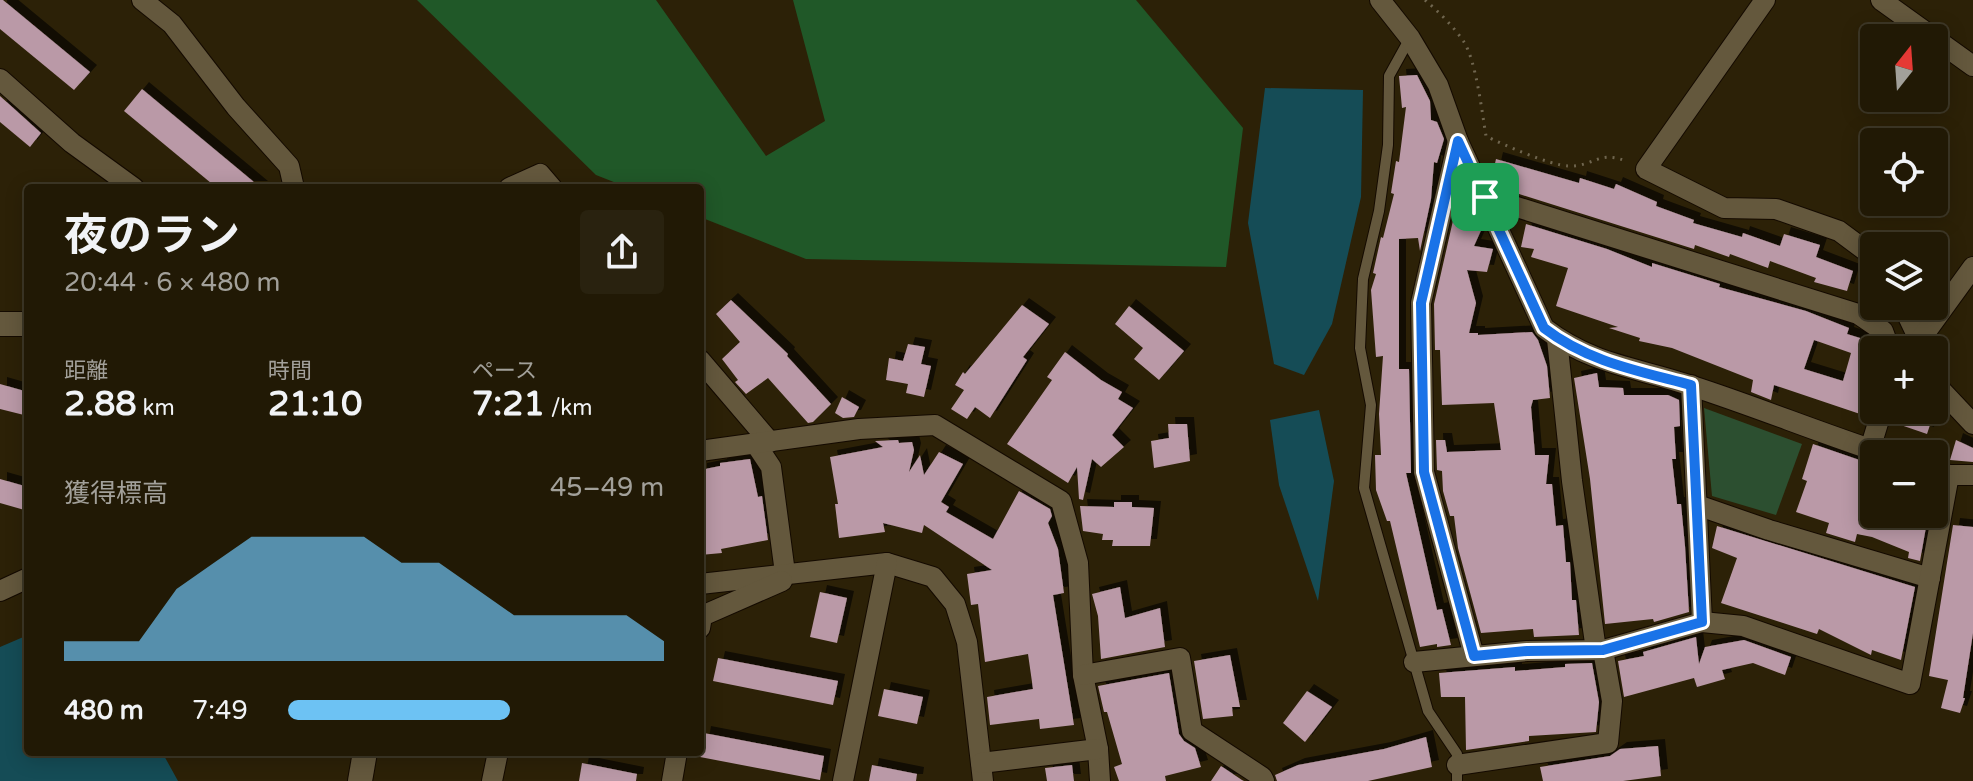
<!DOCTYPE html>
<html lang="ja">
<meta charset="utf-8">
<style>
body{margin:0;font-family:"Varela Round","Noto Sans JP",sans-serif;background:#29220f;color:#f1f3f6;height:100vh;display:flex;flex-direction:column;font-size:30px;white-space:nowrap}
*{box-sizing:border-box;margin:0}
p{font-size:26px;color:#a2a09a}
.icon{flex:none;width:44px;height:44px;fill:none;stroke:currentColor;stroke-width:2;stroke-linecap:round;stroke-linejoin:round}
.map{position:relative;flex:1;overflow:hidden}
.panel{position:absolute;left:24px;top:184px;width:680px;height:572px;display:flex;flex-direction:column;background:#211905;border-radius:8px;box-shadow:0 4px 20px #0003,0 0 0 2px #3e3827}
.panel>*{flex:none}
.needle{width:52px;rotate:17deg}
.tools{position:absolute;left:1860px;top:24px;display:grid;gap:16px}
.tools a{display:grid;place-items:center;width:88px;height:88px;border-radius:8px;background:#211905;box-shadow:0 4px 20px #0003,0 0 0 2px #3e3827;font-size:40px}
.pin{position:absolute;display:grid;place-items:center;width:68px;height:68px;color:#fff;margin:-34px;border-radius:16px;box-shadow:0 4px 12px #0006}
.round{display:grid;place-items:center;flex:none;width:84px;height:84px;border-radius:8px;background:#29220f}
.overview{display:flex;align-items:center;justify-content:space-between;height:136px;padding:0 40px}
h1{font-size:44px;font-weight:700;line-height:60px}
.metrics{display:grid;grid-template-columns:repeat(3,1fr);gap:12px;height:136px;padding:8px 40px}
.metrics div{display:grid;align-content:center}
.metrics b{font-size:34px;font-weight:700}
.metrics small{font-size:22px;font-weight:400}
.metrics p{font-size:22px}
.chart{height:224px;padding:16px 40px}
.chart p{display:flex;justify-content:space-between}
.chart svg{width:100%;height:144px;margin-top:8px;fill:#6dc2f3;opacity:.7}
ul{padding:0 40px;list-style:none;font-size:26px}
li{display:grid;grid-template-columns:128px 96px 1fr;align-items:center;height:60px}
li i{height:20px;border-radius:10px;background:#6dc2f3}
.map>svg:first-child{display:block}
.green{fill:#2c4f30}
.forest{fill:#205828}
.water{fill:#154c56}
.building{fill:#ba99a7;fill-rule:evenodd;filter:url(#shadow)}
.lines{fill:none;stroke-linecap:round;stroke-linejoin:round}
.lane-casing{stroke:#140a00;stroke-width:12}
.street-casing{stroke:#140a00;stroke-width:22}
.secondary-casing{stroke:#140a00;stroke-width:26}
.path{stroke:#70664f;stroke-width:3;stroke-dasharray:2 6;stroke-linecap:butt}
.lane{stroke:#64583d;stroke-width:10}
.street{stroke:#64583d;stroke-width:20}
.secondary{stroke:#64583d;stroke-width:24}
.route-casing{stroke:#fff;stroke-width:16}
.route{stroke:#1a73e8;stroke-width:10}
</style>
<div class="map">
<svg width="1973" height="781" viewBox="0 0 1973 781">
<defs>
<filter id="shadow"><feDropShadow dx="7" dy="-7" stdDeviation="0" flood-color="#0009"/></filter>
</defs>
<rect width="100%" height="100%" fill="#2c2107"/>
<polygon class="green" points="1704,408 1802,444 1776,515 1712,496"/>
<polygon class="forest" points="417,0 656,0 766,156 825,121 793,0 1136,0 1243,128 1226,267 806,259 700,217 700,188 629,188 596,175"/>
<g class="water">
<polygon points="1265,88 1363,90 1361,197 1332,324 1304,375 1274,364 1248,223"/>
<polygon points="1319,410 1334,481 1318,601 1279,485 1270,420"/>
<polygon points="28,635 28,752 162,752 178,781 0,781 0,647"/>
</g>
<g class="building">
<polygon points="0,0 3,0 90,72 74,90 0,29"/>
<polygon points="1417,75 1430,101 1431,120 1437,122 1444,139 1437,163 1434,162 1431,199 1420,251 1418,238 1399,239 1399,369 1409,369 1411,473 1406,473 1437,610 1442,609 1451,645 1437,647 1437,644 1420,647 1390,521 1387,521 1376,490 1375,455 1381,455 1379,414 1383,356 1376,357 1371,290 1376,274 1373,273 1381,237 1383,238 1394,194 1391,193 1396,161 1399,162 1406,107 1402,108 1399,76"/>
<polygon points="142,89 261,188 217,188 124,111"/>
<polygon points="0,96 41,133 30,147 0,122"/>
<polygon points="1496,159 1579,183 1580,178 1614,189 1616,184 1657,202 1656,206 1694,220 1693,223 1742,237 1743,233 1780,246 1784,234 1820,245 1816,257 1853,271 1847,291 1814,282 1816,278 1770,261 1768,268 1730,254 1729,257 1695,245 1694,249 1516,193 1518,187 1491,181"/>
<polygon points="1457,203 1473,205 1483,226 1474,246 1493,249 1487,272 1467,270 1476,303 1469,333 1478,333 1478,335 1532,332 1538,340 1547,366 1550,398 1533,400 1531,407 1535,455 1549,455 1546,484 1552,484 1556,526 1563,525 1566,562 1570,562 1572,600 1576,600 1579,635 1534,637 1533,629 1481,633 1458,548 1454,516 1450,516 1443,491 1442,471 1437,470 1436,440 1445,440 1447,452 1501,450 1494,403 1442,405 1440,350 1435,350 1434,304"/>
<path d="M1526 224 1607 249 1652 267V263L1720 284 1719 287 1806 311 1849 328 1847 334 1873 342 1876 349 1874 400 1866 416 1774 385 1771 400 1751 392 1753 380 1672 348 1639 341 1640 338 1609 328 1618 327 1556 306 1568 268 1531 257 1534 249 1521 247ZM1814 340 1851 353 1843 381 1804 369Z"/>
<polygon points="731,300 788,354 787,356 831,404 813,422 808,423 768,378 746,394 735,382 738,380 722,359 740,342 716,314"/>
<polygon points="1022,305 1049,324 1023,357 1027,360 990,418 975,407 967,419 951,409 964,390 955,385 963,372 965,374"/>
<polygon points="1129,306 1184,351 1159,380 1134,359 1143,348 1115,324"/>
<polygon points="908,344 925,347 921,364 931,366 924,397 906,393 908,384 886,380 889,358 903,361"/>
<polygon points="1065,352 1101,380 1122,392 1118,399 1133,408 1112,435 1124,447 1101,467 1092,459 1083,500 1079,499 1077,467 1068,483 1007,444 1052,380 1047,377"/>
<polygon points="1597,373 1599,387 1623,388 1624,395 1668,395 1679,400 1680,426 1674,427 1676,459 1672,459 1677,504 1681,504 1685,546 1689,612 1654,622 1653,619 1605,624 1590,479 1574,378"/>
<polygon points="0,384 28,392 28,416 0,409"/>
<polygon points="842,397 859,407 854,417 843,418 835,413"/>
<polygon points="1895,410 1935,410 1927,434 1892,422"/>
<polygon points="1168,424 1187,424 1190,461 1154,468 1151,441 1169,438"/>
<polygon points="898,440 899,443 912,442 914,450 909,472 920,455 924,475 939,452 963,464 941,502 949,507 946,512 993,539 1019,491 1050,509 1052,516 1048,523 1058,549 1064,593 1053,595 1074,725 1040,729 1039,719 990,725 987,697 1033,689 1028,654 985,662 978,604 971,605 967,574 992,570 924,525 922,533 883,523 885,532 839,538 835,504 838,504 830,457 883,447 875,441"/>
<polygon points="1956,440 1973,448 1973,462 1950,460"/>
<polygon points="1813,444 1874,465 1874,514 1926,527 1920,561 1908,558 1909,552 1872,537 1857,534 1855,542 1826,533 1829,523 1796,512 1807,481 1802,479"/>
<polygon points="750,459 758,497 762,496 768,540 721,549 722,553 700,555 700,470 720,466 720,463"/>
<polygon points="0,479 28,487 28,511 0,503"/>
<polygon points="1114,502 1132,502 1132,507 1154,508 1150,546 1112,546 1113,540 1102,540 1103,534 1083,531 1080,506 1114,507"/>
<polygon points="1953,525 1973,527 1973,633 1963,698 1965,698 1960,713 1941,708 1948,680 1929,676"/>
<polygon points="1717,526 1915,587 1901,660 1872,650 1871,655 1819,629 1817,634 1721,603 1737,558 1712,548"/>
<polygon points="1120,587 1125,618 1160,608 1165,647 1101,659 1098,616 1092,594"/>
<polygon points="820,592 847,598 837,643 810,637"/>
<polygon points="1696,637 1699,664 1705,647 1744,640 1791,657 1785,675 1753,663 1722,670 1725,679 1697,687 1694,678 1624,697 1618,661 1644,656 1643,652"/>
<polygon points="1230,655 1240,707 1232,707 1233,716 1203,719 1194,661"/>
<polygon points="718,658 838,681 833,705 713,681"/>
<polygon points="1592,663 1599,702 1596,732 1529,736 1529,741 1466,750 1465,697 1441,697 1439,673 1515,667 1515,671 1565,667 1565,664"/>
<polygon points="1169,673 1179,734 1184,741 1195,748 1201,767 1165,776 1166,781 1119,781 1114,767 1122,764 1107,712 1104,712 1098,686"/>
<polygon points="884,689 923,697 917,724 878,716"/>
<polygon points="1307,691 1332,707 1305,742 1283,723"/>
<polygon points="704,733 824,756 820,780 700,757"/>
<polygon points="1426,737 1432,767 1368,781 1277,781 1275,775 1298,765 1384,749"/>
<polygon points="1658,746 1661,776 1623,781 1543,781 1540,767 1610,756 1620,749"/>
<polygon points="582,763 637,774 636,781 579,781"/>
<polygon points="872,765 917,774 916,781 869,781"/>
<polygon points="1072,765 1074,781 1047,781 1045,768"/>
<polygon points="1221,766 1242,780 1244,781 1211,781"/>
</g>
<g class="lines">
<g class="lane-casing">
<polyline id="lane" points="1410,38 1389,76 1388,145 1379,211 1363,279 1360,348 1371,405 1364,488 1428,711 1457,754 1457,781"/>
</g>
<g class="street-casing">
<g id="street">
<polyline points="142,0 172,24 236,107 289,166 294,188"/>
<path d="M1380 0 1410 38 1438 85 1458 141 1544 328C1592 365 1636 367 1692 386 1757 407 1820 433 1885 454"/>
<polyline points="1765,0 1646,169 1724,208 1776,209 1839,231 1874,257"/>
<polyline points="1881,0 1973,66"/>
<polyline points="0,79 72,143 134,188"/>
<polyline points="1458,141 1421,303 1424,472 1474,656"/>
<polyline points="509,188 540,174 552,188"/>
<polyline points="1485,197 1858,314 1883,331 1890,350"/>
<polyline points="1903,306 1924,350"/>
<polyline points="1557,339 1572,481 1596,650"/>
<polyline points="1920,340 1973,267"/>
<polyline points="700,360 770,442"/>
<polyline points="1934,373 1941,390 1973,424"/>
<polyline points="1691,385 1702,622"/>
<polyline points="755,443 771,467 785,573"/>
<polyline points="1870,449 1882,410"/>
<polyline points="700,451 859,429 935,425 1061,501 1078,563 1083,675 1098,749 1100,781"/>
<polyline points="1934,470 1949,475 1973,475"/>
<polyline points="1697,505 1769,530 1930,578"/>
<polyline points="700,584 887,563 933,577 955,604 967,642 983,781"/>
<polyline points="0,591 28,578"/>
<polyline points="700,628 702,616 782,581"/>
<polyline points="1414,662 1527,651 1603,650 1702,622 1743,626 1910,684 1949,475"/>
<polyline points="1083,675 1180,658 1192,731 1262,777 1264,781"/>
<polyline points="981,763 1098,749"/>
<polyline points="1457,765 1608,743 1612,701 1603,650"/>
<polyline points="492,781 498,752"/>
<polyline points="672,781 677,752"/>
<polyline points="843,781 887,563"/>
</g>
</g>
<g class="secondary-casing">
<g id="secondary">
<polyline points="0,324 28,324"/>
<polyline points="360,781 365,752"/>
</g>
</g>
<path class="path" d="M1425 0C1439 12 1454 27 1464 42 1476 61 1482 112 1486 136 1503 145 1550 165 1568 166 1594 167 1599 149 1628 162"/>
<use href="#lane" class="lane"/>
<use href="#street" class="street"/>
<use href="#secondary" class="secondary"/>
</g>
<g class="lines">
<g class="route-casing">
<path id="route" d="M1458 141 1544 328C1588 362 1639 371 1691 385L1702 622 1603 650 1527 651 1474 656 1424 472 1421 303Z"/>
</g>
<use href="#route" class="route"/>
</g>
</svg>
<div class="tools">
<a><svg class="needle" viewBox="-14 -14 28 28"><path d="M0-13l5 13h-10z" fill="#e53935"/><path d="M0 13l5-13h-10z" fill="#a2a09a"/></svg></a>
<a><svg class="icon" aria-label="locate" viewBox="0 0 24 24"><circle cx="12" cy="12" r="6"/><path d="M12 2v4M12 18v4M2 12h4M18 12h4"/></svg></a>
<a><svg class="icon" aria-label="layers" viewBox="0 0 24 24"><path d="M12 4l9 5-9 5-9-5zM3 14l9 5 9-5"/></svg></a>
<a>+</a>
<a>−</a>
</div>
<div class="pin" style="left:1485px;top:197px;background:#1e9e55"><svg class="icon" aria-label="arrive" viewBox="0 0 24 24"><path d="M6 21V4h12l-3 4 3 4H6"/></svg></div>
<section class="panel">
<div class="overview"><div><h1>夜のラン</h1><p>20:44 · 6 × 480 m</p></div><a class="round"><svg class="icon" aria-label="share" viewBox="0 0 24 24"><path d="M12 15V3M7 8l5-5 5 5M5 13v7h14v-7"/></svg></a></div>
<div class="metrics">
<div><p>距離</p><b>2.88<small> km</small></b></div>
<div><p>時間</p><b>21:10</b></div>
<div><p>ペース</p><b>7:21<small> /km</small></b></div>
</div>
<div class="chart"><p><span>獲得標高</span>45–49 m</p>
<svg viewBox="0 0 160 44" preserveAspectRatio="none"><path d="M0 44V38L10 38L20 38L30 22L40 14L50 6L60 6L70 6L80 6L90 14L100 14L110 22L120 30L130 30L140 30L150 30L160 38V44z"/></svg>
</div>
<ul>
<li><b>480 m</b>7:49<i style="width:59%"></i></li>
</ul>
</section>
</div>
